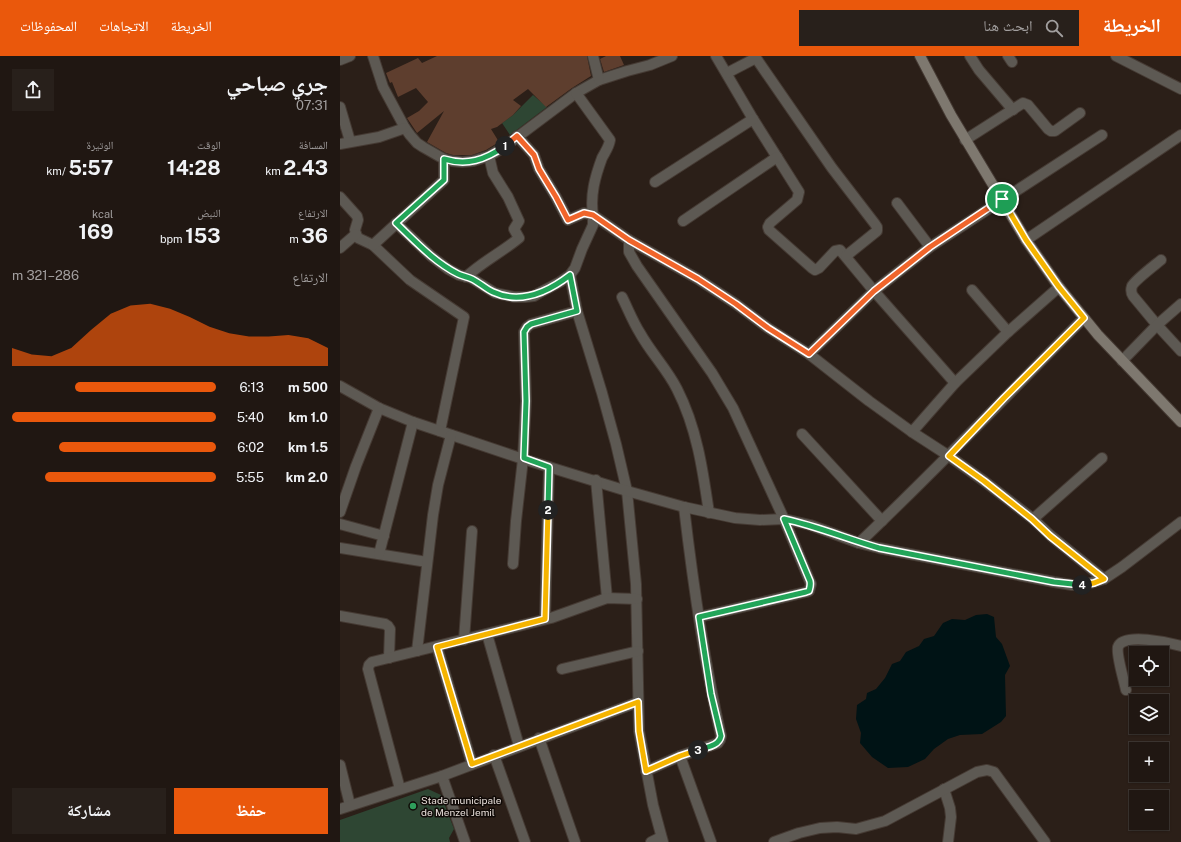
<!DOCTYPE html>
<html lang="ar">
<meta charset="utf-8">
<style>
body{margin:0;font-family:"Public Sans","Noto Naskh Arabic",sans-serif;background:#28201b;color:#f1f3f6;direction:rtl;height:100vh;display:flex;flex-direction:column;font-size:15px;white-space:nowrap}
*{box-sizing:border-box;margin:0}
p{font-size:13px;color:#a29f9f}
.icon{flex:none;width:22px;height:22px;fill:none;stroke:currentColor;stroke-width:2;stroke-linecap:round;stroke-linejoin:round}
.map{position:relative;flex:1;overflow:hidden;direction:ltr}
.side{display:flex;flex-direction:column;background:#201712;width:340px}
.side>*{flex:none}
.buttons{position:absolute;left:789px;top:590px;display:grid;gap:8px}
.buttons a{display:grid;place-items:center;width:40px;height:40px;border-radius:0px;background:#201712;box-shadow:0 1px 3px #0004,0 0 0 1px #3d3632;font-size:20px}
.pin{position:absolute;display:grid;place-items:center;width:34px;height:34px;color:#fff;margin:-17px;border:2px solid #fff;border-radius:50%;box-shadow:0 1px 4px #0007}
.km{position:absolute;width:20px;height:20px;margin:-10px;border-radius:50%;background:#222;color:#fff;font-size:11px;line-height:20px;text-align:center}
.round{display:grid;place-items:center;flex:none;width:42px;height:42px;border-radius:0px;background:#28201b}
.overview{display:flex;align-items:center;justify-content:space-between;height:68px;padding:0 12px}
h1{font-size:22px;font-weight:700;line-height:30px}
.figures{display:grid;grid-template-columns:repeat(3,1fr);gap:6px;height:68px;padding:4px 12px}
.figures div{display:grid;align-content:center}
.figures b{font-size:20px;font-weight:700}
.figures small{font-size:11px;font-weight:400}
.figures p{font-size:11px}
.chart{height:112px;padding:8px 12px}
.chart p{display:flex;justify-content:space-between}
.chart svg{width:100%;height:72px;margin-top:4px;fill:#ea580c;opacity:.7}
.action{display:flex;gap:8px;margin-top:auto;padding:8px 12px}
.action a{flex:1;height:46px;border-radius:0px;background:#ea580c;color:#fff;font-size:16px;font-weight:700;line-height:46px;text-align:center}
.action a+a{background:#28201b;color:#f1f3f6}
ul{padding:0 12px;list-style:none;font-size:13px}
li{display:grid;grid-template-columns:64px 48px 1fr;align-items:center;height:30px}
li i{height:10px;border-radius:5px;background:#ea580c}
header{display:flex;align-items:center;gap:24px;box-sizing:border-box;height:56px;padding:0 20px;background:#ea580c;color:#fff}
header strong{font-size:19px}
nav{display:flex;gap:22px;margin-inline-start:auto;font-size:14px}
.search{width:280px;height:36px;background:#28201b;display:flex;align-items:center;gap:10px;box-sizing:border-box;padding:0 14px;border-radius:0px;color:#a29f9f;font-size:15px}
main{display:flex;flex:1;min-height:0}
.map>svg:first-child{display:block}
.green{fill:#2e4633}
.water{fill:#001315}
.building{fill:#5e3e2e}
.lines{fill:none;stroke-linecap:round;stroke-linejoin:round}
.street-casing{stroke:#453a33;stroke-width:12}
.secondary-casing{stroke:#453a33;stroke-width:12}
.street{stroke:#5d5953;stroke-width:10}
.secondary{stroke:#7e786f;stroke-width:10}
.split-1-casing{stroke:#fff;stroke-width:8}
.split-2-casing{stroke:#fff;stroke-width:8}
.split-3-casing{stroke:#fff;stroke-width:8}
.split-4-casing{stroke:#fff;stroke-width:8}
.split-5-casing{stroke:#fff;stroke-width:8}
.split-1{stroke:#f0652b;stroke-width:5}
.split-2{stroke:#22a559;stroke-width:5}
.split-3{stroke:#f5b400;stroke-width:5}
.split-4{stroke:#22a559;stroke-width:5}
.split-5{stroke:#f5b400;stroke-width:5}
.leisure-dot{fill:#2e9e5b;stroke:#100a07;stroke-width:1.5}
.labels{text-anchor:middle;stroke-width:3;stroke-linejoin:round;paint-order:stroke}
.poi-label{font-size:10px;fill:#e7ded9;stroke:#100a07;text-anchor:start}
</style>
<header>
<strong>الخريطة</strong>
<div class="search"><svg class="icon" aria-label="search" viewBox="0 0 24 24"><circle cx="10" cy="10" r="6"/><path d="M15 15l6 6"/></svg>ابحث هنا</div>
<nav><a>الخريطة</a><a>الاتجاهات</a><a>المحفوظات</a></nav>
</header>
<main>
<div class="map">
<svg width="841" height="786" viewBox="0 0 841 786">
<rect width="100%" height="100%" fill="#2b1f18"/>
<g class="green">
<polygon points="193,39 207,51 170,79 162,67 173,59"/>
<polygon points="88,733 101,739 114,773 109,782 110,786 0,786 0,764"/>
</g>
<polygon class="water" points="647,558 654,561 656,581 662,588 670,610 665,619 666,660 661,666 642,678 620,679 608,683 594,693 585,703 568,711 548,712 532,701 520,687 521,677 516,663 517,649 526,643 527,637 536,633 545,622 552,608 560,605 566,596 579,590 584,583 594,580 603,567 612,563 625,564 636,559"/>
<g class="building">
<polygon points="97,0 247,0 251,20 232,32 206,51 188,33 173,44 181,50 173,59 157,71 151,73 159,86 146,94 132,99 113,99 106,97 87,86 104,55 77,77 67,62 79,55 88,46 76,32 58,41 52,26 50,27 46,17 78,2 82,7"/>
<polygon points="266,0 280,0 284,9 264,16 260,3"/>
</g>
<g class="lines">
<g class="street-casing">
<g id="street">
<polyline points="33,0 43,31 65,72 70,79 77,87 83,91 104,103 112,105 122,106 133,105 149,100 164,91 236,37 259,24 287,15 310,9 332,0"/>
<polyline points="253,0 259,24"/>
<polyline points="376,0 413,63 459,136 457,144 430,167 428,171 429,174 472,212 475,214 479,212 495,195 500,194 534,235 615,327"/>
<polyline points="630,0 639,14 673,54"/>
<polyline points="668,0 672,6"/>
<polyline points="776,0 841,33"/>
<polyline points="0,4 10,0"/>
<polyline points="387,17 416,2 492,112 535,168 537,171 537,175 506,200"/>
<path d="M236 37 270 84C269 91 265 96 262 102 255 121 250 139 253 159L289 184 358 223 396 248 428 272 469 298 529 345 572 376 609 400 644 425 693 463 711 480 764 523"/>
<polyline points="0,51 10,85"/>
<polyline points="625,84 683,47 688,49 708,73 711,75 715,75 740,57"/>
<polyline points="0,88 39,81 65,72"/>
<polyline points="315,126 413,63"/>
<polyline points="0,141 17,160 18,164 15,174 16,178 18,182 33,189 70,224 124,261 100,375"/>
<polyline points="557,147 590,191"/>
<polyline points="343,165 437,101"/>
<polyline points="56,167 91,200 108,213 119,219 131,222 155,237 174,241 185,241 194,240 199,237 220,226 230,219 235,212 242,193 253,169 253,159 244,157 228,164 216,141 199,113 194,99 177,80"/>
<polyline points="289,184 289,196 297,210 372,317 393,352 444,463 471,528 469,535 466,536 359,561"/>
<polyline points="686,184 841,79"/>
<polyline points="33,189 104,124 104,103"/>
<polyline points="0,192 16,178"/>
<path d="M821 204C815 209 795 224 792 230 791 233 791 237 793 240L817 269 841 295"/>
<polyline points="230,219 237,255 262,337 276,388 287,435 296,528 299,675 313,749 323,786"/>
<path d="M126 221C142 206 162 196 179 182L174 173 179 165 168 141 153 117 149 100"/>
<polyline points="632,234 668,276"/>
<path d="M282 241C288 253 293 266 300 277 311 297 327 313 337 333 357 372 363 415 369 457"/>
<polyline points="469,298 534,235 590,191 762,79"/>
<polyline points="782,305 817,269 841,248"/>
<polyline points="0,330 39,352 73,366 183,403 287,435 344,451 395,462 420,464 444,463 470,469 519,487 539,492 714,526 732,529 744,529 764,523 782,511 841,466"/>
<polyline points="572,376 615,327 668,276 719,231"/>
<polyline points="462,378 542,465"/>
<polyline points="256,424 267,542"/>
<polyline points="0,456 16,410 39,352"/>
<polyline points="693,463 762,402"/>
<polyline points="0,468 44,480"/>
<path d="M519 487C596 414 669 337 744 262"/>
<polyline points="0,492 87,506"/>
<polyline points="39,498 73,366"/>
<polyline points="173,508 176,465 183,403 186,345 184,276 187,271 191,268 237,255"/>
<polyline points="0,560 45,568 48,570 50,573 49,602"/>
<polyline points="205,563 209,411"/>
<polyline points="147,578 179,690"/>
<polyline points="124,584 132,475"/>
<polyline points="97,591 132,708"/>
<polyline points="77,595 93,459 98,429 111,379"/>
<polyline points="222,613 298,595"/>
<path d="M786 634C784 624 776 599 778 591 783 576 830 587 841 590"/>
<polyline points="199,682 235,786"/>
<polyline points="154,699 185,786"/>
<polyline points="340,700 371,786"/>
<polyline points="0,709 10,749"/>
<path d="M306 715 340 700 378 687 380 684 381 680C364 605 353 528 344 451"/>
<polyline points="102,720 125,786"/>
<polyline points="60,733 28,613 29,609 32,606 211,562 267,542 297,543"/>
<polyline points="604,733 610,752 611,761 608,786"/>
<polyline points="0,753 102,720 298,646"/>
<polyline points="311,786 321,781"/>
<polyline points="434,786 459,777 480,772 497,771 516,773 545,765 637,716 647,714 654,716 705,786"/>
</g>
</g>
<g class="secondary-casing">
<polyline id="secondary" points="580,0 611,59 686,184 719,231 758,279 841,366"/>
</g>
<use href="#street" class="street"/>
<use href="#secondary" class="secondary"/>
</g>
<g class="lines">
<g class="split-1-casing">
<polyline id="split-1" points="165,90 177,80 194,99 199,113 216,141 228,164 244,157 253,159 289,184 358,223 396,248 428,272 469,298 534,235 590,191 662,143"/>
</g>
<g class="split-2-casing">
<path id="split-2" d="M165 90C145 104 127 110 104 103V124L56 167C75 185 94 206 118 218 122 220 128 221 132 223 140 227 146 233 153 236 181 249 208 236 230 219L237 255 191 268 187 271 184 276 186 345 184 402 209 411 208 454"/>
</g>
<g class="split-3-casing">
<polyline id="split-3" points="208,454 205,563 97,591 132,708 298,646 299,675 306,715 340,700 358,694"/>
</g>
<g class="split-4-casing">
<path id="split-4" d="M358 694C367 691 379 690 381 680L371 638 359 561 466 536 469 535C470 531 471 529 470 525L444 463C477 470 507 483 539 492L714 526 742 529"/>
</g>
<g class="split-5-casing">
<polyline id="split-5" points="662,143 686,184 719,231 744,262 664,342 609,400 644,425 692,463 710,480 764,523 754,527 742,529"/>
</g>
<use href="#split-1" class="split-1"/>
<use href="#split-2" class="split-2"/>
<use href="#split-3" class="split-3"/>
<use href="#split-4" class="split-4"/>
<use href="#split-5" class="split-5"/>
</g>
<circle class="leisure-dot" cx="73" cy="750" r="4"/>
<g class="labels">
<g class="poi-label">
<text x="81" y="748">Stade municipale<tspan x="81" dy="12">de Menzel Jemil</tspan></text>
</g>
</g>
</svg>
<div class="buttons">
<a><svg class="icon" aria-label="locate" viewBox="0 0 24 24"><circle cx="12" cy="12" r="6"/><path d="M12 2v4M12 18v4M2 12h4M18 12h4"/></svg></a>
<a><svg class="icon" aria-label="layers" viewBox="0 0 24 24"><path d="M12 4l9 5-9 5-9-5zM3 14l9 5 9-5"/></svg></a>
<a>+</a>
<a>−</a>
</div>
<div class="pin" style="left:662px;top:143px;background:#1e9e55"><svg class="icon" aria-label="arrive" viewBox="0 0 24 24"><path d="M6 21V4h12l-3 4 3 4H6"/></svg></div>
<b class="km" style="left:165px;top:90px">1</b>
<b class="km" style="left:208px;top:454px">2</b>
<b class="km" style="left:358px;top:694px">3</b>
<b class="km" style="left:742px;top:529px">4</b>
</div>
<section class="side">
<div class="overview"><div><h1>جري صباحي</h1><p>07:31</p></div><a class="round"><svg class="icon" aria-label="share" viewBox="0 0 24 24"><path d="M12 15V3M7 8l5-5 5 5M5 13v7h14v-7"/></svg></a></div>
<div class="figures">
<div><p>المسافة</p><b>2.43<small> km</small></b></div>
<div><p>الوقت</p><b>14:28</b></div>
<div><p>الوتيرة</p><b>5:57<small> /km</small></b></div>
</div>
<div class="figures">
<div><p>الارتفاع</p><b>36<small> m</small></b></div>
<div><p>النبض</p><b>153<small> bpm</small></b></div>
<div><p>kcal</p><b>169</b></div>
</div>
<div class="chart"><p><span>الارتفاع</span>286–321 m</p>
<svg viewBox="0 0 160 44" preserveAspectRatio="none"><path d="M0 44V33L10 37L20 38L30 33L40 22L50 12L60 7L70 6L80 9L90 14L100 20L110 24L120 26L130 26L140 25L150 27L160 33V44z"/></svg>
</div>
<ul>
<li><b>500 m</b>6:13<i style="width:69%"></i></li>
<li><b>1.0 km</b>5:40<i style="width:100%"></i></li>
<li><b>1.5 km</b>6:02<i style="width:77%"></i></li>
<li><b>2.0 km</b>5:55<i style="width:84%"></i></li>
</ul>
<div class="action"><a>حفظ</a><a>مشاركة</a></div>
</section>
</main>
